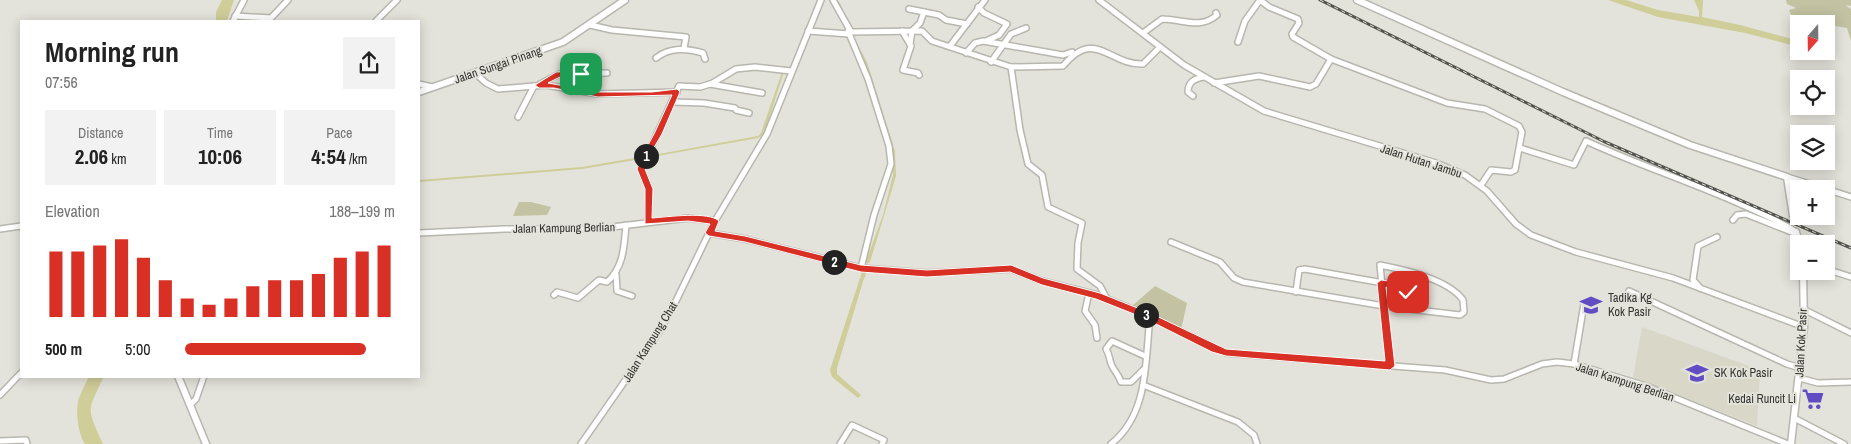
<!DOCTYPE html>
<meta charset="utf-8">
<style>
body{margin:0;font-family:"Archivo Narrow",sans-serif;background:#f2f2f2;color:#222;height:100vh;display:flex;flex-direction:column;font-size:19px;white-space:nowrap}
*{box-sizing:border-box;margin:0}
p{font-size:16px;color:#767676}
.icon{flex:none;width:28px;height:28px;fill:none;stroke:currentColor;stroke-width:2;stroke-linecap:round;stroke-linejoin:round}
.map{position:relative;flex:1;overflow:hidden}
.side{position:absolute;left:20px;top:20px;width:400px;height:358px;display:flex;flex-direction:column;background:#fff;border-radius:0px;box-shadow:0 2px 12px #0003}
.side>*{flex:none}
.needle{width:32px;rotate:200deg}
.buttons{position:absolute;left:1790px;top:15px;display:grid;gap:10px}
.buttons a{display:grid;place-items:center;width:45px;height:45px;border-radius:0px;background:#fff;box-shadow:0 2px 12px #0003;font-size:25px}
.pin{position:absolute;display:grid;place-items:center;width:42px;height:42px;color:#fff;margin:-21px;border-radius:10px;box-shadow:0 2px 8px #0006}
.km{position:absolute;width:25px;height:25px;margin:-12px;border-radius:50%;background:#222;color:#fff;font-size:14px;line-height:25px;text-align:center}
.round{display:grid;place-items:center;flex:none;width:52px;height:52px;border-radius:0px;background:#f2f2f2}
.headline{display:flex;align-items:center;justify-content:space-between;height:85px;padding:0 25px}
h1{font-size:28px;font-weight:700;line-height:38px}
.metrics{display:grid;grid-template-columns:repeat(3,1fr);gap:8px;height:85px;padding:5px 25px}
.metrics div{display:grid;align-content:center;border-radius:0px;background:#f2f2f2;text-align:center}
.metrics b{font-size:21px;font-weight:700}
.metrics small{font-size:14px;font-weight:400}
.metrics p{font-size:14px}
.chart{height:140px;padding:10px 25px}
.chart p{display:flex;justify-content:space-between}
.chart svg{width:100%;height:90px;margin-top:5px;stroke:#d93025;stroke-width:6}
ul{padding:0 25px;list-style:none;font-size:16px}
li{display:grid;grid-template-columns:80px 60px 1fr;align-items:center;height:38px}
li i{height:12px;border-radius:6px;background:#d93025}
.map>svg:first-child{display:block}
.built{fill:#d8d7c8}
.green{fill:#c3c2a2}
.water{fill:#cfcd98}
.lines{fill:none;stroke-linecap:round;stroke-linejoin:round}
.canal{stroke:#cfcd98;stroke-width:4.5}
.minor-casing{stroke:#b7b7af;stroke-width:8}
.tertiary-casing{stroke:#b7b7af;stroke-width:9}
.minor{stroke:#fff;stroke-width:5}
.tertiary{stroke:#fff;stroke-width:6}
.rail-casing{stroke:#53534f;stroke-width:3}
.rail{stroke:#e3e3db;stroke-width:1;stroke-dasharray:4;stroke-linecap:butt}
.route{fill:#d93025;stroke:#fff}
.labels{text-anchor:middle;stroke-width:4;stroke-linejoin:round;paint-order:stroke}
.street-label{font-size:12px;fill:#333330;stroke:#e3e3db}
.poi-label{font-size:12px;fill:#333330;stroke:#e3e3db;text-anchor:start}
</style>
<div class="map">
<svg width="1851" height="444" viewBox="0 0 1851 444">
<rect width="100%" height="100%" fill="#e3e3db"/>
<polygon class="built" points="1642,327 1760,370 1757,426 1633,377"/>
<g class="green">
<polygon points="1786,0 1851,0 1851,6 1845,5 1851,9 1851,41 1847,28 1800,20 1798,30 1789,10 1796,8 1787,4"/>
<polygon points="519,202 531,202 551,207 547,215 513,216"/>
<polygon points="1155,286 1187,303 1181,330 1132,306"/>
</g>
<g class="water">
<polygon points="222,0 234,0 227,21 216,21 216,12"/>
<polygon points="835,0 840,3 854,38 867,62 895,151 896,176 870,262 867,264 866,261 883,215 893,175 893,152 865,64 857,51 839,4"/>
<polygon points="1608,0 1626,0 1658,10 1699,17 1699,11 1694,0 1703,0 1702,17 1740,25 1799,41 1799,47 1745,33 1658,17"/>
<polygon points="782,72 784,72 764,134 758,138 646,158 648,156 758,136 761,133"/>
<polygon points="640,157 641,159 582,169 419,182 419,180 582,167"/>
<polygon points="863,276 864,278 837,368 837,374 861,395 858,398 832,377 830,370 860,278"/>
<path d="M89 376H104C87 413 86 406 103 444H85C78 434 75 410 79 398 82 390 86 383 89 376Z"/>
</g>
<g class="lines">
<polyline class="canal" points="863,276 864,273"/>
<g class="minor-casing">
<g id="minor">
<path d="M833 0 851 32 922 31 932 41 1011 67 1063 66C1095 27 1108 65 1143 64L1160 47"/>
<polyline points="1099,0 1184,65 1264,111 1436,163 1465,175 1487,191 1516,224 1531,235 1576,252 1673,278 1804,327"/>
<polyline points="1260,0 1269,7 1298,19 1299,23 1292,34 1293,37 1331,59 1447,103 1485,109 1519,126 1522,132 1515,170 1511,172 1491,170 1481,185"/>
<polyline points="978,7 984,13 1007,24 999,35 986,41"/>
<polyline points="909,9 939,15 946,20 967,24"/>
<polyline points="235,16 271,18 288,0"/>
<polyline points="233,21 244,0"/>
<polyline points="376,21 397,0"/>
<polyline points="590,25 612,30 686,37 684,48"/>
<polyline points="808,31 849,34"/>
<polyline points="848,31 868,79 889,146 891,164 874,215 861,268"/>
<polyline points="902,31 911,46 903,70 918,73 919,75"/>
<path d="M1143 33 1162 19C1182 19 1200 30 1217 15L1216 13"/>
<polyline points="1238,42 1245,21 1260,0"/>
<polyline points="910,44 912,31 920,23 924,12"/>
<polyline points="950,46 985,0"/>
<polyline points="966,53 975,43 983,41 1063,55 1072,52"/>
<path d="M656 58C670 47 686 48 703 53L705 59"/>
<polyline points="991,62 1011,34 1026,28"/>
<polyline points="1011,67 1020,130 1028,164 1042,175 1048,207 1082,223 1078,243 1077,269 1100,286 1107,299"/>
<polyline points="475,73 486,83 498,89 546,85 598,94 677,92"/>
<polyline points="1214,83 1259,76 1310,87 1316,84 1331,59"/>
<polyline points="419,84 432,87"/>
<polyline points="540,84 559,74 607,73"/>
<polyline points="711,84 736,69 755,67 791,71"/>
<path d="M1193 96 1188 92C1188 82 1194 79 1203 77"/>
<polyline points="673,102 704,103 735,108 736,110 749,113"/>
<polyline points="518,117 534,86"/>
<path d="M1520 148 1574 165 1586 141C1636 164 1688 181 1738 203 1758 212 1778 220 1796 232"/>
<polyline points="1787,177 1826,189"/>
<polyline points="1826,189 1851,197"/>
<polyline points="1733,220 1737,215 1746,214 1794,233"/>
<polyline points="715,221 767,134 821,0"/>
<polyline points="648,222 649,189 641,169 679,86 700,87 710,84 762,93"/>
<polyline points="0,229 21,226"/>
<polyline points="419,233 504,229 595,229 688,218 715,221 709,233 745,239 861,268 927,273 1011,269 1042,281 1097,295 1147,315 1226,353 1445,370 1491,380 1504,379 1542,364 1557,362 1574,364 1646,386 1788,444"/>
<polyline points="1171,242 1220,262 1234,278 1243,282 1384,306"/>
<path d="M1380 265C1405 270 1448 279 1463 300L1464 312 1460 315 1384 306Z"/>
<polyline points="1826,269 1851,277"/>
<polyline points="616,274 617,291 632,296"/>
<polyline points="1700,288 1693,280 1698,246 1717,237"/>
<polyline points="1629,291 1787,364 1800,368"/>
<polyline points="1296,292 1299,270 1305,269 1400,286 1414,292"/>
<polyline points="1089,293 1085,311 1095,325 1097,338"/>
<path d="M554 295 557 292 578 298 599 280 607 282C624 267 624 246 626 225"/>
<polyline points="1384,306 1390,366"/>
<polyline points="1803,309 1851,333"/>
<polyline points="1574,364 1584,304"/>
<path d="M1143 370 1131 382H1121C1119 375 1115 372 1112 366 1109 360 1110 355 1106 349L1112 341 1145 356"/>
<polyline points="1799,378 1818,383 1851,382"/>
<polyline points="1143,385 1238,422 1254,435 1257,444"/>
<polyline points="0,395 21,373"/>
<polyline points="190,405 196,399 204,376"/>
<polyline points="1794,418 1844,444"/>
<polyline points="0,441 26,440 27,444"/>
<polyline points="581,444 659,332 674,305 709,233"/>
<polyline points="840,444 852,425 884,440 882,444"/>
<path d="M1111 444C1149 414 1145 361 1150 317"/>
</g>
</g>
<g class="tertiary-casing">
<g id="tertiary">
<polyline points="1357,0 1563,92 1690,145 1787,177 1793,216"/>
<polyline points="419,92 563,42 625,0"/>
<polyline points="1796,232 1799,244"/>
<polyline points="178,376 206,444"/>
<polyline points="1791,444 1804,327 1803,271"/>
</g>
</g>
<use href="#minor" class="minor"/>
<use href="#tertiary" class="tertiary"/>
<g class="rail-casing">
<polyline id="rail" points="1320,0 1605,142 1851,248"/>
</g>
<use href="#rail" class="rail"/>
</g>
<path class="route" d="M581 71 583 72V75L560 77 548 83 598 92H652L677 89 680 92 662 134 649 156 645 169 653 189 652 218C667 217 709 211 719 221L715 231 745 236 861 265 927 270 1011 265 1043 278 1100 293 1150 313 1226 349 1385 361 1377 283 1381 280 1402 283 1411 289V294L1408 295 1399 290 1386 287 1395 366 1390 370 1226 356 1212 352 1144 318 1096 299 1042 285 1010 272 927 277 861 272 745 242 709 236 705 233 710 224 688 221 645 224V189L637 169 642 156 654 134 672 95 598 97 554 88H539L535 85 556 72Z"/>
<defs>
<g id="school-bare" transform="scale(1.725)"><path d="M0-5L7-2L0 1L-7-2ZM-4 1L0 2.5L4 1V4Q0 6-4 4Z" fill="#624cc4" stroke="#e3e3db" stroke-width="2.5" paint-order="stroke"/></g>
<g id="supermarket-bare" transform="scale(1.725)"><path d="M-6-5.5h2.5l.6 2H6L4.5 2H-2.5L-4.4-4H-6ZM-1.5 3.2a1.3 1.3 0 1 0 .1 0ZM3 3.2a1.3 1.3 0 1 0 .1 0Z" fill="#624cc4" stroke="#e3e3db" stroke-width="2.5" paint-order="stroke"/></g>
</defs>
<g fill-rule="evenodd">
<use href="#school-bare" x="1591" y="305"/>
<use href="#school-bare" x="1697" y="373"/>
<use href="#supermarket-bare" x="1813" y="399"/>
</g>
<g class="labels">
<g class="street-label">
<text transform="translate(498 65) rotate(-19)" y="4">Jalan Sungai Pinang</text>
<text transform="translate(1421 161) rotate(18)" y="4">Jalan Hutan Jambu</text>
<text transform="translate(564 228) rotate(-1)" y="4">Jalan Kampung Berlian</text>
<text transform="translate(650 342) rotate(-58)" y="4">Jalan Kampung Chat</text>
<text transform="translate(1801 343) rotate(-87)" y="4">Jalan Kok Pasir</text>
<text transform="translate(1625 382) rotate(18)" y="4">Jalan Kampung Berlian</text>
</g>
<g class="poi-label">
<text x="1608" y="302">Tadika Kg<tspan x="1608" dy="14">Kok Pasir</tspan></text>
<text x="1714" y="377">SK Kok Pasir</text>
<text x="1796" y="403" text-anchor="end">Kedai Runcit Li</text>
</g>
</g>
</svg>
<div class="buttons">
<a><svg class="needle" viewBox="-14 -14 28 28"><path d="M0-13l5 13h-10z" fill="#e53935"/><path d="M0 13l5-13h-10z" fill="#767676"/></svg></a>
<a><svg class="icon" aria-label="locate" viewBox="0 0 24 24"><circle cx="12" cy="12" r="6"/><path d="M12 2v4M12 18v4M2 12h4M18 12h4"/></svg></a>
<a><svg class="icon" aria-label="layers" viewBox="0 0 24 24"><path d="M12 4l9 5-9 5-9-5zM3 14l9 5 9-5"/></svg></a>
<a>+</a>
<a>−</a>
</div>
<div class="pin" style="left:581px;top:74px;background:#1e9e55"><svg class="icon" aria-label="arrive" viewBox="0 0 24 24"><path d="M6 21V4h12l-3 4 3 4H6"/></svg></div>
<div class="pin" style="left:1408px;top:292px;background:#d93025"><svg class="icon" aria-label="check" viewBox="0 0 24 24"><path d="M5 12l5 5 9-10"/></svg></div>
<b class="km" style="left:646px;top:156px">1</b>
<b class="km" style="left:834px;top:262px">2</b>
<b class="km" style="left:1146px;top:315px">3</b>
<section class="side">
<div class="headline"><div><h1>Morning run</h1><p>07:56</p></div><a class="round"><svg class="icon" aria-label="share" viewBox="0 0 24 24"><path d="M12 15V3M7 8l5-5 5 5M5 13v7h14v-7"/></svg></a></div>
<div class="metrics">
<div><p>Distance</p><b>2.06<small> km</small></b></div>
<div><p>Time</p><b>10:06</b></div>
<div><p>Pace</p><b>4:54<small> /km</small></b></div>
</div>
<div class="chart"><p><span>Elevation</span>188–199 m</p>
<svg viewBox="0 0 160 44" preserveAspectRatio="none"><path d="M5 44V12M15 44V12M25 44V9M35 44V6M45 44V15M55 44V26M65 44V35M75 44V38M85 44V35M95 44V29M105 44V26M115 44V26M125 44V23M135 44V15M145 44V12M155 44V9"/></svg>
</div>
<ul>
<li><b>500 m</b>5:00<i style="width:86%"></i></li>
</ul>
</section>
</div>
